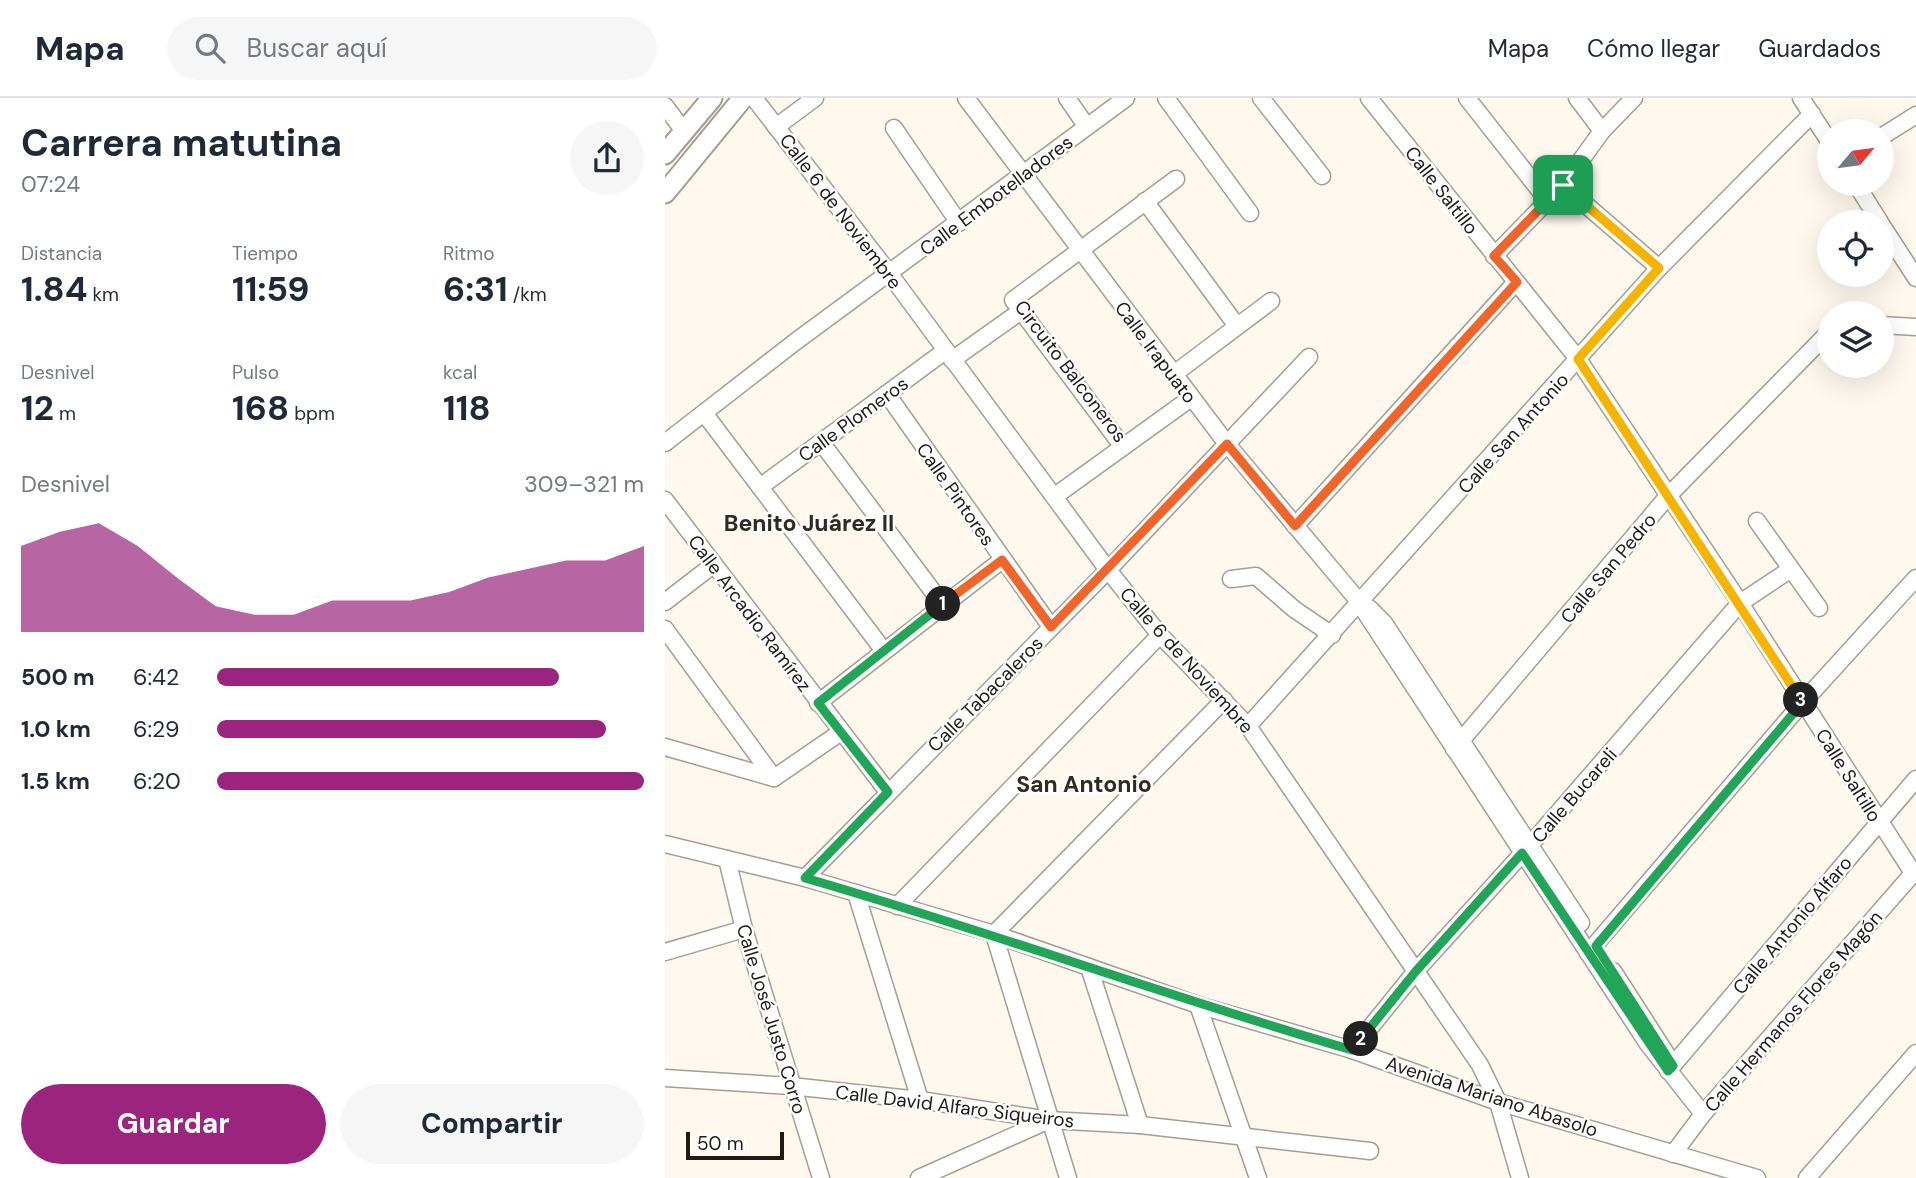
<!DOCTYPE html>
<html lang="es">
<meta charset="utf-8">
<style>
body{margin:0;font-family:"DM Sans",sans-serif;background:#f6f6f7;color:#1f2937;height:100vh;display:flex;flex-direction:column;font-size:26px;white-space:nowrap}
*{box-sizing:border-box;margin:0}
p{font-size:23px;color:#747a83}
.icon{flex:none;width:38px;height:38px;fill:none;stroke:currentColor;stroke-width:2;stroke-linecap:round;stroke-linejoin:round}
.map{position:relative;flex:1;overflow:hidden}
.details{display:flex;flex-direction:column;background:#fff;width:665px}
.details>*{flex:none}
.needle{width:46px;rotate:61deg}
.controls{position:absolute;left:1152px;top:21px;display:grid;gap:14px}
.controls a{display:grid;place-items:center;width:77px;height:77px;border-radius:50%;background:#fff;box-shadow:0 7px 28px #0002;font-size:35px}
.scale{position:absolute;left:21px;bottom:18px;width:98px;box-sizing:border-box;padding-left:7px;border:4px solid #1e1b17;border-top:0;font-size:19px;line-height:24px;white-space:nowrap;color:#1e1b17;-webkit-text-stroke:5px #fff;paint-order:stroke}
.pin{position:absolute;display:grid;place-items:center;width:60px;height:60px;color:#fff;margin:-30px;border-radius:14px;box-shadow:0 4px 10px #0006}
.km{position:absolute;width:35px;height:35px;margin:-18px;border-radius:50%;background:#222;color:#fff;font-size:19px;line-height:35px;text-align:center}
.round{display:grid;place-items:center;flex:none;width:74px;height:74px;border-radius:37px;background:#f6f6f7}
.summary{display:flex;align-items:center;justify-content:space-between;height:119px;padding:0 21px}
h1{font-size:38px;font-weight:700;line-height:52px}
.metrics{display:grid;grid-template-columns:repeat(3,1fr);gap:10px;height:119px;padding:7px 21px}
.metrics div{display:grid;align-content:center}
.metrics b{font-size:35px;font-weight:700}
.metrics small{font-size:19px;font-weight:400}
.metrics p{font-size:19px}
.chart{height:196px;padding:14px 21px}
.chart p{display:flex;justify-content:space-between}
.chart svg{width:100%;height:126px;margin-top:7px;fill:#9b247e;opacity:.7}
.action{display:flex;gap:14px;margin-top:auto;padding:14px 21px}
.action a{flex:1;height:80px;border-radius:42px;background:#9b247e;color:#fff;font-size:28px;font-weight:700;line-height:80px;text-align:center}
.action a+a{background:#f6f6f7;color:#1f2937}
ul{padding:0 21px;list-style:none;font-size:23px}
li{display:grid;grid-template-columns:112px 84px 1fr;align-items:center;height:52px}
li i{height:18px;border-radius:9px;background:#9b247e}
header{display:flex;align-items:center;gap:42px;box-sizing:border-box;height:98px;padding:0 35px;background:#fff;border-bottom:2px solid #e0e1e3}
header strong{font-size:33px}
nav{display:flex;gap:38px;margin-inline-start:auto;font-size:24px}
.search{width:490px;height:63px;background:#f6f6f7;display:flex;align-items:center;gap:18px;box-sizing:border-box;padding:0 24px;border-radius:38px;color:#747a83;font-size:26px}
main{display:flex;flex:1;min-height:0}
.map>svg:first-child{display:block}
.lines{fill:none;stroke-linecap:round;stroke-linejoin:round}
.minor-casing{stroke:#a59e93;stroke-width:19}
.major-casing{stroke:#a59e93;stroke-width:23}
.minor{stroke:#fff;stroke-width:16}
.major{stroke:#fff;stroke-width:19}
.split-1-casing{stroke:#fff;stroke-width:14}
.split-2-casing{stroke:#fff;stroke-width:14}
.split-3-casing{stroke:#fff;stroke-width:14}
.split-4-casing{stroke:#fff;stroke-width:14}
.split-1{stroke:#f0652b;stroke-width:9}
.split-2{stroke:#22a559;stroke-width:9}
.split-3{stroke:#22a559;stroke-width:9}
.split-4{stroke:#f5b400;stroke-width:9}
.labels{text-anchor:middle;stroke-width:5;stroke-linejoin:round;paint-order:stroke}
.street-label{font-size:19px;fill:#1e1b17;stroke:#fff}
.quarter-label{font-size:23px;font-weight:bold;fill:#302a21;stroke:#fff}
</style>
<header>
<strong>Mapa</strong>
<div class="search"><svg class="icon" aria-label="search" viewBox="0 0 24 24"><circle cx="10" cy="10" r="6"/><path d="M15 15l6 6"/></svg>Buscar aquí</div>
<nav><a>Mapa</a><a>Cómo llegar</a><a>Guardados</a></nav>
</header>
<main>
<section class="details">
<div class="summary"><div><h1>Carrera matutina</h1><p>07:24</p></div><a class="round"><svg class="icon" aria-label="share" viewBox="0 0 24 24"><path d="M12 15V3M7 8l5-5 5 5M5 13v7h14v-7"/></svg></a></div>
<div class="metrics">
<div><p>Distancia</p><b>1.84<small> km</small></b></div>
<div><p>Tiempo</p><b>11:59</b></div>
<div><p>Ritmo</p><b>6:31<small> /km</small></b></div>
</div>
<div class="metrics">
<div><p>Desnivel</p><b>12<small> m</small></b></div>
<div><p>Pulso</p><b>168<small> bpm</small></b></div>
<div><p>kcal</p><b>118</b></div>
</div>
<div class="chart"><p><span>Desnivel</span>309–321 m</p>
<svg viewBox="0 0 160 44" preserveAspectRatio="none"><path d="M0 44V14L10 9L20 6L30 14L40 25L50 35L60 38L70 38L80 33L90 33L100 33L110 30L120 25L130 22L140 19L150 19L160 14V44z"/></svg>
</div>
<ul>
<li><b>500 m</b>6:42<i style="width:80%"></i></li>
<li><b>1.0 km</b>6:29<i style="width:91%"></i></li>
<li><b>1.5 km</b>6:20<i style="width:100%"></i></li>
</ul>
<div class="action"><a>Guardar</a><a>Compartir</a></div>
</section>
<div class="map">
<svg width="1251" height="1080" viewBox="0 0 1251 1080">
<rect width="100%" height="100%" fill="#fff8ee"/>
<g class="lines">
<g class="minor-casing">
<g id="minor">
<polyline points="89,0 224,175 443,472 495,537 583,628 815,967 833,1004 855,1080"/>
<polyline points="301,0 562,346 691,500 983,946 1038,1016"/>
<polyline points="402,0 422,29"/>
<polyline points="501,0 585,115"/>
<polyline points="596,0 657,78"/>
<polyline points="704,0 913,261 1075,505 1248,775"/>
<polyline points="802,0 883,103"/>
<polyline points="912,0 937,33"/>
<polyline points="1136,0 1164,43"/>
<polyline points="0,8 19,33"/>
<polyline points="111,29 150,0"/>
<polyline points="229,30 294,125"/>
<polyline points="1216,39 1251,17"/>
<polyline points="1191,86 1215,124"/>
<polyline points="898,87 994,170"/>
<polyline points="480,103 572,228"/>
<polyline points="1216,126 1251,180"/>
<polyline points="829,158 898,87 937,33 969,0"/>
<polyline points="1216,227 1251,229"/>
<polyline points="287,262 356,213"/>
<polyline points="509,276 606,203"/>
<polyline points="222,296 386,529"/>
<polyline points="39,315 219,553"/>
<polyline points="156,344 278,507"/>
<polyline points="0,345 130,244 461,0"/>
<polyline points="458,349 348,202 511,81"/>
<polyline points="95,389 280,253"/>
<polyline points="390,398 526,300"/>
<polyline points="0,402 223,694"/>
<polyline points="1092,423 1154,510"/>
<polyline points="630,428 851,184"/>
<polyline points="566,481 591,478 629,511 667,537"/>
<polyline points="0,504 48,467"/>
<polyline points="704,510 719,525 916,825"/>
<polyline points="0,531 109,680"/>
<polyline points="153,605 337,462"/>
<polyline points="583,628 994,170 1147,16"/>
<polyline points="0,649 109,680 176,634"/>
<polyline points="789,651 1003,398 1164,234"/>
<polyline points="0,746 140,780 329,836 533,907 687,952 833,1004 1092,1080"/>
<polyline points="62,761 79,831 156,1080"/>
<polyline points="140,780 443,472 644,259"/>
<polyline points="191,795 255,1002"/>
<polyline points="232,808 495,537"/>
<polyline points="0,854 79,831"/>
<polyline points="923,855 1138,604 1251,480"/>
<polyline points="424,869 475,1027"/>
<polyline points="948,873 1004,960"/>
<polyline points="533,907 593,1080"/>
<polyline points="687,952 751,873 865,747 1075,505 1126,471"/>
<polyline points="1003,973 1251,681"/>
<polyline points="0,980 126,988 255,1002 384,1022 475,1027 705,1053"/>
<polyline points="1008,1056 1038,1016 1251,772"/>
<polyline points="254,1080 384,1022"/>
<polyline points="403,1080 329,836 559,602"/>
<polyline points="1142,1080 1251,955"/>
</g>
</g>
<g class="major-casing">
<g id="major">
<polyline points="0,56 47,0"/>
<polyline points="0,95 78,0"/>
</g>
</g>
<use href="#minor" class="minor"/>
<use href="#major" class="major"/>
</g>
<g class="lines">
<g class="split-1-casing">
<polyline id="split-1" points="278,506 337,462 386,529 562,346 630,428 852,184 829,158 898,87"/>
</g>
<g class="split-2-casing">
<path id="split-2" d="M278 506 153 605 223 694 140 780C324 833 504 899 687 952L696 941"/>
</g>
<g class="split-3-casing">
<polyline id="split-3" points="696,941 751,873 857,755 1003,973 1008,968 931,848 1138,604 1136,602"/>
</g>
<g class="split-4-casing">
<polyline id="split-4" points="898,87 994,170 913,261 1136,602"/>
</g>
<use href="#split-1" class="split-1"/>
<use href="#split-2" class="split-2"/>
<use href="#split-3" class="split-3"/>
<use href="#split-4" class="split-4"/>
</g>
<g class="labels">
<g class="street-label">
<text transform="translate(777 92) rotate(52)" y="7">Calle Saltillo</text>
<text transform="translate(331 97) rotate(-37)" y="7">Calle Embotelladores</text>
<text transform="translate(176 113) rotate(53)" y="7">Calle 6 de Noviembre</text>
<text transform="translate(491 254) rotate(53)" y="7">Calle Irapuato</text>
<text transform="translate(406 273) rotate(53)" y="7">Circuito Balconeros</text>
<text transform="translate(188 321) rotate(-36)" y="7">Calle Plomeros</text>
<text transform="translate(848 335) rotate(-48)" y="7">Calle San Antonio</text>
<text transform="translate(291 396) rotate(55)" y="7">Calle Pintores</text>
<text transform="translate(943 470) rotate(-50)" y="7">Calle San Pedro</text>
<text transform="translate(85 515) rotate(53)" y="7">Calle Arcadio Ramírez</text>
<text transform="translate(522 562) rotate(48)" y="7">Calle 6 de Noviembre</text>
<text transform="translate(320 596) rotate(-45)" y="7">Calle Tabacaleros</text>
<text transform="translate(1184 677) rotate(58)" y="7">Calle Saltillo</text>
<text transform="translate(909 697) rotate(-49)" y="7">Calle Bucareli</text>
<text transform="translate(1127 827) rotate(-50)" y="7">Calle Antonio Alfaro</text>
<text transform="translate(1128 913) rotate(-49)" y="7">Calle Hermanos Flores Magón</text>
<text transform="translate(107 921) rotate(73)" y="7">Calle José Justo Corro</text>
<text transform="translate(827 998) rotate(18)" y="7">Avenida Mariano Abasolo</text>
<text transform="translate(290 1008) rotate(7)" y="7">Calle David Alfaro Siqueiros</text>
</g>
<g class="quarter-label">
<text x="144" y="433">Benito Juárez II</text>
<text x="419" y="694">San Antonio</text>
</g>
</g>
</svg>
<div class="controls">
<a><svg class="needle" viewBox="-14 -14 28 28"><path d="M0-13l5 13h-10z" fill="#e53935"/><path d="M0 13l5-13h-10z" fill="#747a83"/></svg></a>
<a><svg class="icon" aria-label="locate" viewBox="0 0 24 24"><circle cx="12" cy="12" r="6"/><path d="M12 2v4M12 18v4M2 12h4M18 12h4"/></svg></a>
<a><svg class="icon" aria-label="layers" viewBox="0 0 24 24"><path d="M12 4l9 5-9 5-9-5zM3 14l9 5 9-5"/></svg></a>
</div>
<div class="scale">50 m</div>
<div class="pin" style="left:898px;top:87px;background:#1e9e55"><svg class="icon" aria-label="arrive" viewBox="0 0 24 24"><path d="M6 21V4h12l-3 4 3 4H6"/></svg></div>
<b class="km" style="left:278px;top:506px">1</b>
<b class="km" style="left:696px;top:941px">2</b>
<b class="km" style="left:1136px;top:602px">3</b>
</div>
</main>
